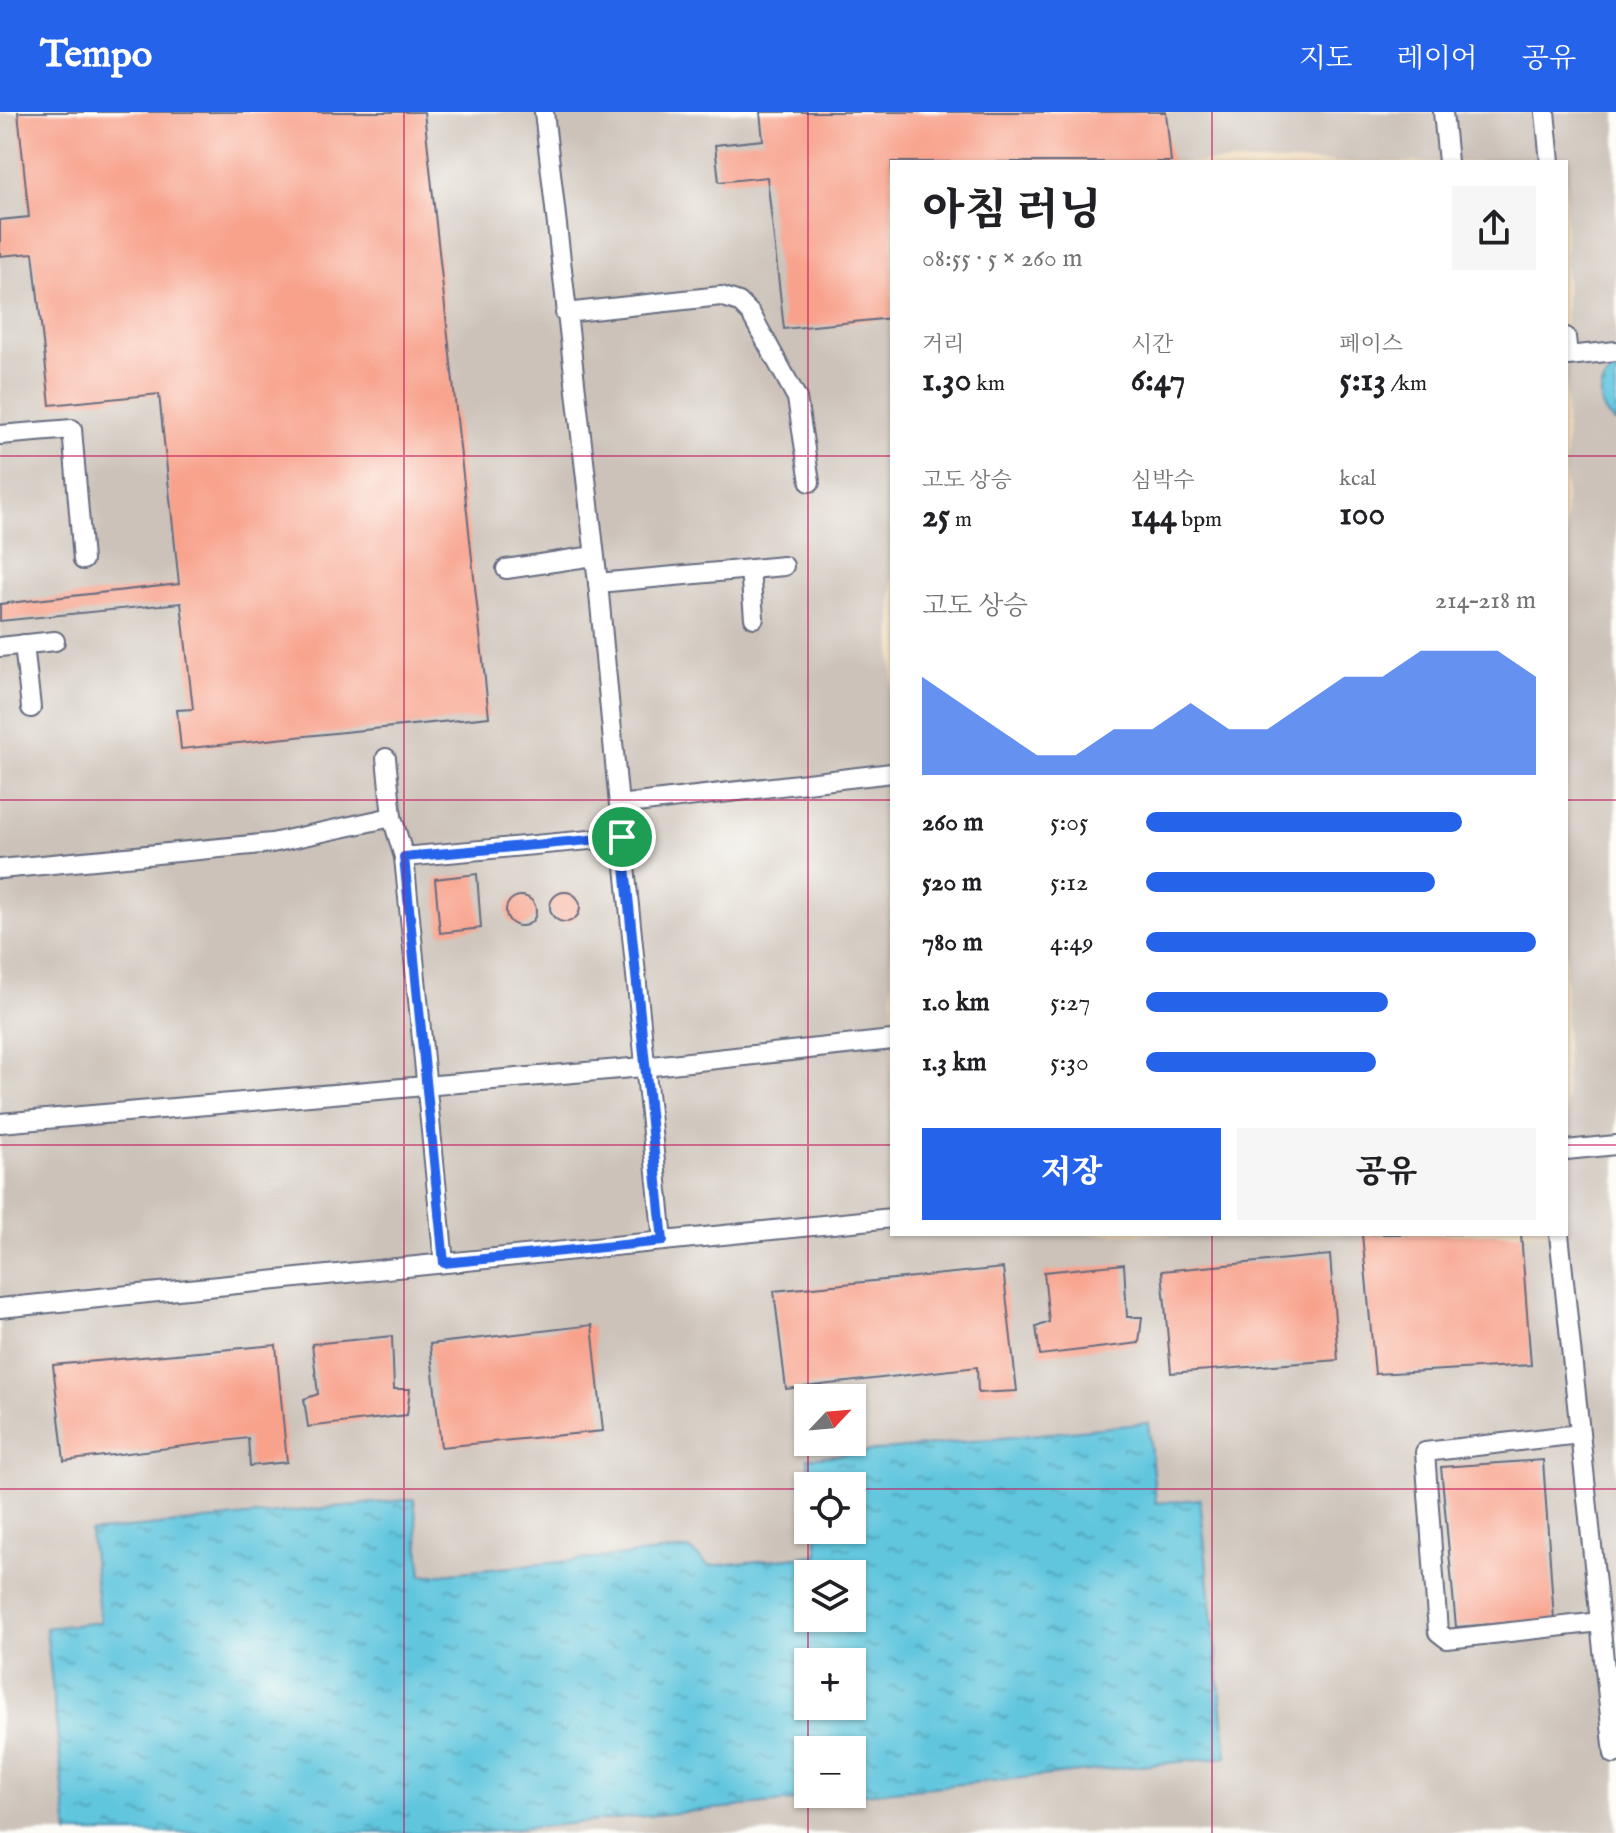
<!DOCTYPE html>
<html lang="ko">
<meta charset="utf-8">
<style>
body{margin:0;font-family:"IM FELL English","Noto Serif KR",serif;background:#f6f6f6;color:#202124;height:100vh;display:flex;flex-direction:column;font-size:30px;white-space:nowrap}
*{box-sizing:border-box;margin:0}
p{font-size:26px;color:#757577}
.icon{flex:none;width:44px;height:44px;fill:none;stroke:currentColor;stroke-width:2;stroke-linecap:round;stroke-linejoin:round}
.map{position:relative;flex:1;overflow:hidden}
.sheet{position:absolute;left:890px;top:48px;width:678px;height:1076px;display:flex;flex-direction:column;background:#fff;border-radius:0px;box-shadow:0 2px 6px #0004}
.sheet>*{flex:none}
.needle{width:52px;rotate:64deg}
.controls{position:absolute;left:794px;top:1272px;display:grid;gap:16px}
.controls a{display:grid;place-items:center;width:72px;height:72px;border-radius:0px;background:#fff;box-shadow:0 2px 6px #0004;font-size:40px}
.pin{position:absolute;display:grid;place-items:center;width:68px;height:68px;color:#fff;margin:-34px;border:4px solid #fff;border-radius:50%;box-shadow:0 2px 8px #0007}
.round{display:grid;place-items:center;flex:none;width:84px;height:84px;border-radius:0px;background:#f6f6f6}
.summary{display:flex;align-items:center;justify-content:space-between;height:136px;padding:0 32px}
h1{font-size:44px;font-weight:800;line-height:60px}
.figures{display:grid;grid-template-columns:repeat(3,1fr);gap:12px;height:136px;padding:8px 32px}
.figures div{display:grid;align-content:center}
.figures b{font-size:34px;font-weight:800}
.figures small{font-size:22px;font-weight:400}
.figures p{font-size:22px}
.chart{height:224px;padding:16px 32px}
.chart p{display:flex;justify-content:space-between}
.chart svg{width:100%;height:144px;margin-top:8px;fill:#2563eb;opacity:.7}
.primary-button{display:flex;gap:16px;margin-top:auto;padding:16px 32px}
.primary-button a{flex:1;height:92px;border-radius:0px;background:#2563eb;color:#fff;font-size:32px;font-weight:800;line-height:92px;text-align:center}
.primary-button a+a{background:#f6f6f6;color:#202124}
ul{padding:0 32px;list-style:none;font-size:26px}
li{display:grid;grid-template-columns:128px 96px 1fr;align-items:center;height:60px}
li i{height:20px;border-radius:10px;background:#2563eb}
header{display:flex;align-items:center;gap:48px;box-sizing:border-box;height:112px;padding:0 40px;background:#2563eb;color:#fff}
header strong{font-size:38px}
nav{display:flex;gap:44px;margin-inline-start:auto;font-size:28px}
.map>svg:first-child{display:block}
.industrial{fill:#ccc2b9;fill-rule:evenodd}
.water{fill:url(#water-ripples);stroke:#3e7a9e;stroke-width:2;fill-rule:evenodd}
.building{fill:#f8a28c}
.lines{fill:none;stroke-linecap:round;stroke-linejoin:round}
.service-casing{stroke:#666c80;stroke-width:22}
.service{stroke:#fff;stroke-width:18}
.route-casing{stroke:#fff;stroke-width:16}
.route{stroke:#2563eb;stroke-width:10}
.grid{fill:none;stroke:#c2185b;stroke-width:2;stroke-opacity:0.55}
</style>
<header>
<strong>Tempo</strong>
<nav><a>지도</a><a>레이어</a><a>공유</a></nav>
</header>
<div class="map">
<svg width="1616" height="1721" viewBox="0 0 1616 1721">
<defs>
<pattern id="water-ripples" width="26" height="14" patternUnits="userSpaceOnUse" patternTransform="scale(2)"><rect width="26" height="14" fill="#61c6de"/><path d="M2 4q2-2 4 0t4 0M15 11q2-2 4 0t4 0" fill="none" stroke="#4fa1b7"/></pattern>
</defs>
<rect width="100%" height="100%" fill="#fdfcf7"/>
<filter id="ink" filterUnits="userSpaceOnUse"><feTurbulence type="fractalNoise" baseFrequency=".0125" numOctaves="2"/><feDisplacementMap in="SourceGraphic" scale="16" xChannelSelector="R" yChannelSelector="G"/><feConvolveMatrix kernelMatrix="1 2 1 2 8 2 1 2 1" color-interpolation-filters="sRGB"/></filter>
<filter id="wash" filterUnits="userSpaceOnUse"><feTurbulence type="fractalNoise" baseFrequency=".006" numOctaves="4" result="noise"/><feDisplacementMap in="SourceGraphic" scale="32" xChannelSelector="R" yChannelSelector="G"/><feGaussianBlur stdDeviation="1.8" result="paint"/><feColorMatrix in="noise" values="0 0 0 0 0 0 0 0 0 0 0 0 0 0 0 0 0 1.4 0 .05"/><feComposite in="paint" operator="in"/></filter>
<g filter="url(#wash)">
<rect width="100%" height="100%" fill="#f2ddbf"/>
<path class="industrial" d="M0 0H1616V1721H0ZM892 50H1566V1122H892ZM808 1286H852V1330H808ZM808 1374H852V1418H808ZM808 1462H852V1506H808ZM808 1550H852V1594H808ZM808 1638H852V1682H808Z"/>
<g class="water">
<path d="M1616 254V311C1594 296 1598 270 1616 254Z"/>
<path d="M1148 1311 1156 1391 1200 1387 1227 1645 478 1721H68L46 1516 100 1510 90 1420 414 1387 422 1464 689 1437 709 1454 818 1443 816 1418H852V1374H811L808 1346ZM808 1462H852V1506H808ZM808 1550H852V1594H808ZM808 1638H852V1682H808Z"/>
</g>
<g id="blocks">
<g class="building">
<polygon points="18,0 424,0 489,605 181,637 177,598 193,597 181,491 0,509 0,492 179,472 159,282 50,293 33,141 0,144 0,108 29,105"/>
<polygon points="760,0 1166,0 1171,50 892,50 892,206 784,217 767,65 719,70 715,33 763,28"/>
<polygon points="477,762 481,816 440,821 435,767"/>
<circle cx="565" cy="795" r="15"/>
<circle cx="521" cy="799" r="15"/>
<polygon points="1362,1122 1521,1122 1531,1253 1375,1262"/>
<polygon points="1330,1143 1338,1248 1171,1261 1162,1159"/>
<polygon points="1124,1152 1127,1205 1142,1205 1139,1231 1040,1243 1036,1215 1049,1210 1044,1160"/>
<polygon points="1003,1156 1017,1279 978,1281 977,1255 786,1277 774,1179"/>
<polygon points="592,1213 603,1319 441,1335 430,1232"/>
<polygon points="392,1224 394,1277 410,1277 407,1303 308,1315 304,1287 318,1282 312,1232"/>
<polygon points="276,1233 287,1350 250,1354 248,1326 64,1349 53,1253"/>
<polygon points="1543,1348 1554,1507 1456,1515 1441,1355"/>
</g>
</g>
</g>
<g filter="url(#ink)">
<use href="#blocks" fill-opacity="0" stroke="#666c80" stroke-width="2"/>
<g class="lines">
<g class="service-casing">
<g id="service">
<polyline points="544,0 598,471 622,725"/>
<polyline points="1443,0 1448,50"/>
<polyline points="1545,0 1550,50"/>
<polyline points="565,201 721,184 739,190 751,202 797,286 810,370"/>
<polyline points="1566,225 1568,244 1616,239"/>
<polyline points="0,323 72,317 83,448"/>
<polyline points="506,457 594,444"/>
<polyline points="750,458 754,506"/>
<polyline points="598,471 784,454"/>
<polyline points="24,532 31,596"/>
<polyline points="0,535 55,529"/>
<polyline points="386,646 392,705 404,745 444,1151"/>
<polyline points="619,693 892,661"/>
<polyline points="404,745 622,725 663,1129"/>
<polyline points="0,757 272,731 392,705"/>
<polyline points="0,1011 643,955 892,928"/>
<polyline points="1566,1038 1616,1033"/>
<polyline points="1559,1122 1614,1642"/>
<polyline points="0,1196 892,1106"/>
<polyline points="1580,1322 1425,1340 1438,1520 1447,1527 1600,1510"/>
</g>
</g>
<use href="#service" class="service"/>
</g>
</g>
<g class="lines" filter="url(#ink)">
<g class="route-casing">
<polygon id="route" points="622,725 663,1129 444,1151 404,745"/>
</g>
<use href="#route" class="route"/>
</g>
<path class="grid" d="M404 0V1721M808 0V1286M1212 0V50M0 344H892M1566 344H1616M0 688H892M1566 688H1616M0 1033H892M1566 1033H1616M1212 1122V1721M808 1286V1330M808 1330V1374M808 1374V1418M0 1377H808M852 1377H1616M808 1418V1462M808 1462V1506M808 1506V1550M808 1550V1594M808 1594V1638M808 1638V1682M808 1682V1721"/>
</svg>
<div class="controls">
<a><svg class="needle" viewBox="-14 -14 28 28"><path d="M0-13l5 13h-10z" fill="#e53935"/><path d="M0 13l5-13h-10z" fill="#757577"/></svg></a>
<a><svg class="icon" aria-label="locate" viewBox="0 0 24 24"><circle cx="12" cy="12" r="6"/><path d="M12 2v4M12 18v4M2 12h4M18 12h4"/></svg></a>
<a><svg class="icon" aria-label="layers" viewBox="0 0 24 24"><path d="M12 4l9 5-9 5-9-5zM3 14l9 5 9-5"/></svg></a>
<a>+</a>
<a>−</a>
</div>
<div class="pin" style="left:622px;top:725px;background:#1e9e55"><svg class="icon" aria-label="arrive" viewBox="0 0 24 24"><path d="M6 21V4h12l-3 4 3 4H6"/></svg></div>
<section class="sheet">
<div class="summary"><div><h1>아침 러닝</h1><p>08:55 · 5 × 260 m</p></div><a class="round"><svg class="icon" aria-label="share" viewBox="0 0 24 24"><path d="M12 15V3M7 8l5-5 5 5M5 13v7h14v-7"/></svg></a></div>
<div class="figures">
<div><p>거리</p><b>1.30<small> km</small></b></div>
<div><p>시간</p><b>6:47</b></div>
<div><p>페이스</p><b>5:13<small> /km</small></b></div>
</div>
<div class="figures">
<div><p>고도 상승</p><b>25<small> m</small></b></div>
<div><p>심박수</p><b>144<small> bpm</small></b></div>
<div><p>kcal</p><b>100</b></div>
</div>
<div class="chart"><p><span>고도 상승</span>214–218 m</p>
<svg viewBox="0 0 160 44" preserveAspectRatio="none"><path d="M0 44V14L10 22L20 30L30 38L40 38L50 30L60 30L70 22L80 30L90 30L100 22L110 14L120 14L130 6L140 6L150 6L160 14V44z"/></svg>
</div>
<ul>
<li><b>260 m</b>5:05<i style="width:81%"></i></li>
<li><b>520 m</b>5:12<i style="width:74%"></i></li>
<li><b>780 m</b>4:49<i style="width:100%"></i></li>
<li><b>1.0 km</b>5:27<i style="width:62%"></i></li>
<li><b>1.3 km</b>5:30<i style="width:59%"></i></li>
</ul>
<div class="primary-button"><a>저장</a><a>공유</a></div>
</section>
</div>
